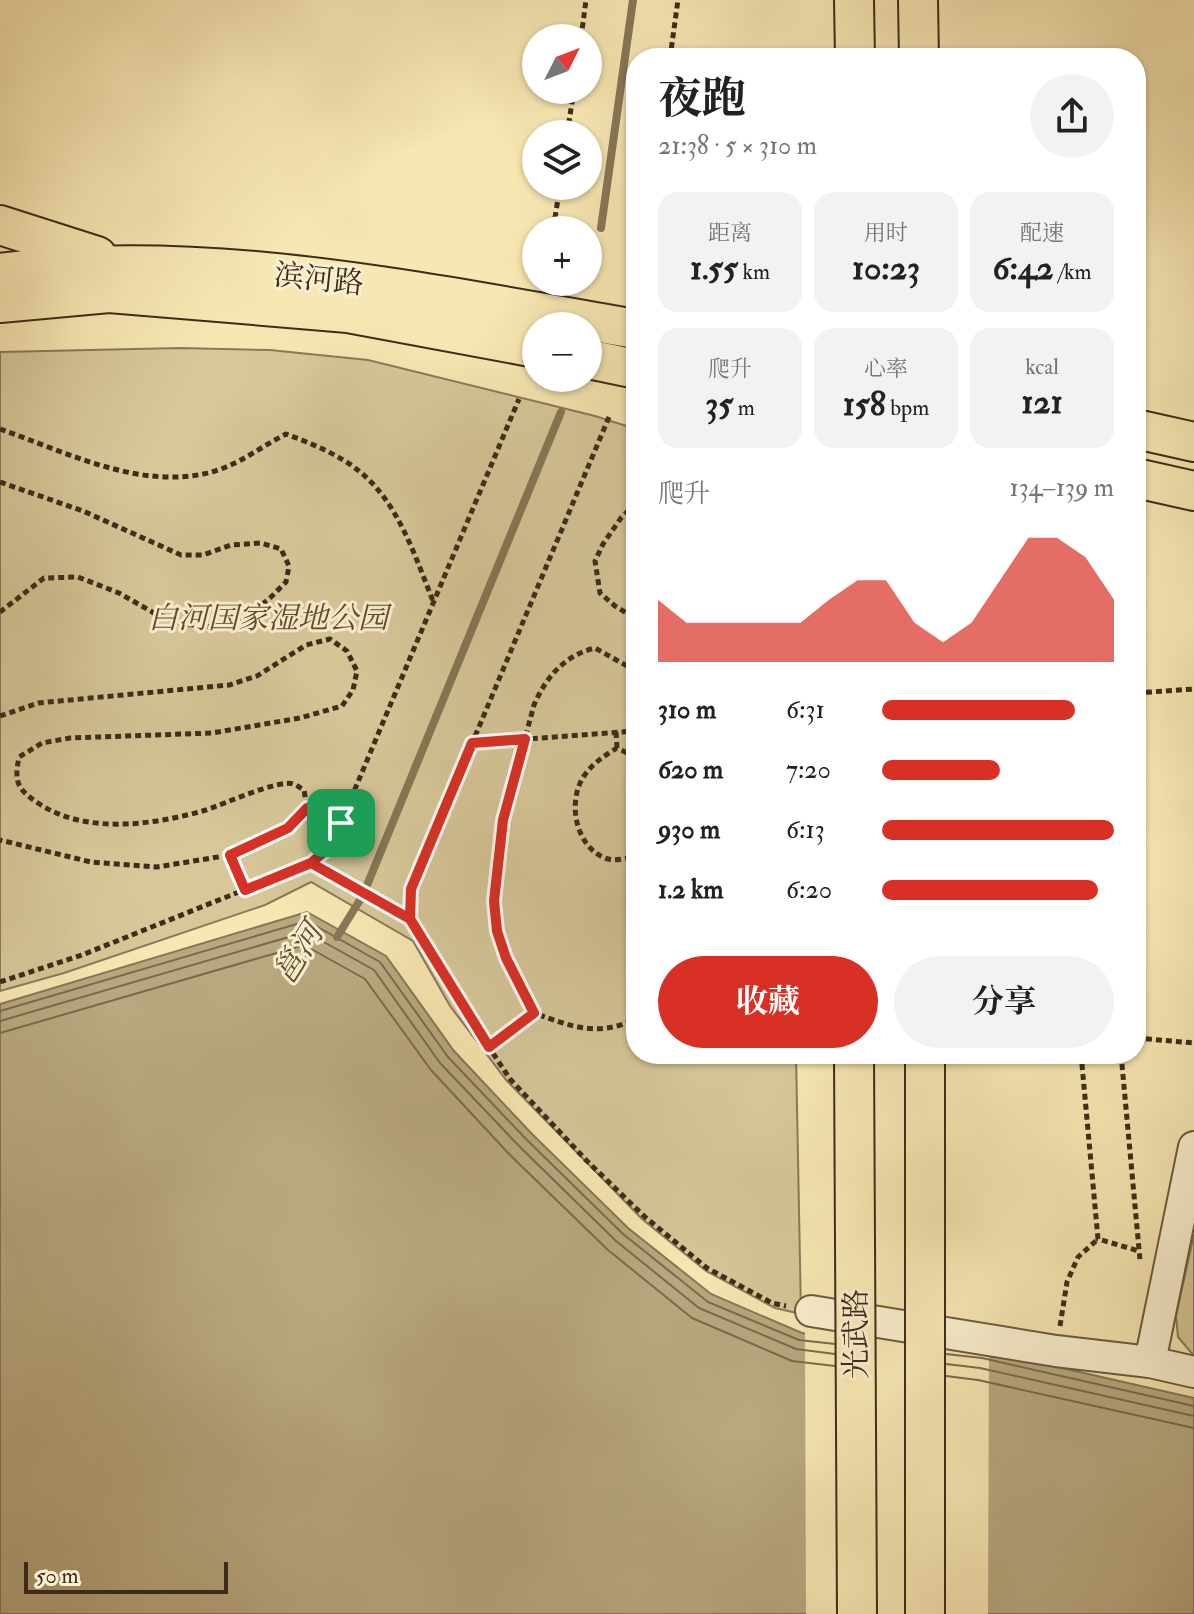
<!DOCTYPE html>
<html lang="zh">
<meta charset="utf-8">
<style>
body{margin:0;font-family:"IM FELL Double Pica","Noto Serif SC",serif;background:#f2f2f2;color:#222;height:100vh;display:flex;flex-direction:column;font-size:30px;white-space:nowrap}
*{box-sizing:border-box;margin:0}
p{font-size:26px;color:#767676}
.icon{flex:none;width:44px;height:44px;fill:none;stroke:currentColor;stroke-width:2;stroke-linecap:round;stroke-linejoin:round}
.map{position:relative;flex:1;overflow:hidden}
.panel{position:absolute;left:626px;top:48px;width:520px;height:1016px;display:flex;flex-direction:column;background:#fff;border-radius:32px;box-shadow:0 2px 6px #0004}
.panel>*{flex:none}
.needle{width:52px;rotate:48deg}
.fabs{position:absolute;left:522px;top:24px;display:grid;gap:16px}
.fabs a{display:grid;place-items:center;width:80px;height:80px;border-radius:50%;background:#fff;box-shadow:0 2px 6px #0004;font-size:40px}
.scale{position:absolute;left:24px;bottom:20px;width:204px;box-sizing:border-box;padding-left:8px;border:4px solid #3d2c19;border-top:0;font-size:22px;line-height:28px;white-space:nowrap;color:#3d2c19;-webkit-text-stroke:6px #faefce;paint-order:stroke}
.pin{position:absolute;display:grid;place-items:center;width:68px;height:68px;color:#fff;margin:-34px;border-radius:16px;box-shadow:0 4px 12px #0006}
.round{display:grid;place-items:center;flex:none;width:84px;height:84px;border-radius:42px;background:#f2f2f2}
.overview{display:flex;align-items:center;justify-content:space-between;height:136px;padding:0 32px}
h1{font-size:44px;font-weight:700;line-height:60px}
.metrics{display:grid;grid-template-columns:repeat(3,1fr);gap:12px;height:136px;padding:8px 32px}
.metrics div{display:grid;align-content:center;border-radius:20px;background:#f2f2f2;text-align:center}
.metrics b{font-size:34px;font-weight:700}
.metrics small{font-size:22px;font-weight:400}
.metrics p{font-size:22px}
.chart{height:224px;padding:16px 32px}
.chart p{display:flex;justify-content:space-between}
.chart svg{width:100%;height:144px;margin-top:8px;fill:#d93025;opacity:.7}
.button{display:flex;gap:16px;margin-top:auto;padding:16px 32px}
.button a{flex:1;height:92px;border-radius:48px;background:#d93025;color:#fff;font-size:32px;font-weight:700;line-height:92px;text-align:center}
.button a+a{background:#f2f2f2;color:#222}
ul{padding:0 32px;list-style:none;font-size:26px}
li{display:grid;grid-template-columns:128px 96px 1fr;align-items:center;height:60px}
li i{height:20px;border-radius:10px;background:#d93025}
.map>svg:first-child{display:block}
.green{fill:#d7c799;stroke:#8a7a59;stroke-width:2}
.water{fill:#b8a77f;stroke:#877656;stroke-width:2}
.pier{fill:#f7e7b3}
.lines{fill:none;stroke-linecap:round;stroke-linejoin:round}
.shore{stroke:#7a6a4c;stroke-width:2}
.stream{stroke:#877656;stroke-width:8}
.minor-casing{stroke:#6c5b40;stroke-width:34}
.major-casing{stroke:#3d2c19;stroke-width:42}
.path{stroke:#3d2c19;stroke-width:5;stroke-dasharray:6 4;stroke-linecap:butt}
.minor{stroke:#faefce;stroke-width:30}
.major{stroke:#f7e7b3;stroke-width:38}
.major-bridge-casing{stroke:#3d2c19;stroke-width:42;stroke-linecap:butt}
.major-bridge{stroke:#f7e7b3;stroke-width:38}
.route-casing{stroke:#fff;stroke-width:16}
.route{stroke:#d93025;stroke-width:10}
.labels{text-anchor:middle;stroke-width:6;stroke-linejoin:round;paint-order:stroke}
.street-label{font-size:30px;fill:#3d2c19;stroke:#faefce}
.park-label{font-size:30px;font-style:italic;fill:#5c4b33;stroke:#faefce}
.water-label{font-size:32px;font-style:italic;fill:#625138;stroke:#faefce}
</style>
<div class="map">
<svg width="1194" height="1614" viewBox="0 0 1194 1614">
<rect width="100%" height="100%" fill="#f7e7b3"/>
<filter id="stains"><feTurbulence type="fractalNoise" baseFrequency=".0025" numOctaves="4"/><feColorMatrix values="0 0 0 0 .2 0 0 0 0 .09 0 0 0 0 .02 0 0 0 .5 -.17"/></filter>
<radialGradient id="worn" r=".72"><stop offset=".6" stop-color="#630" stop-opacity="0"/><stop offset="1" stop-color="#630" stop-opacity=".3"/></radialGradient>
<g class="green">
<polygon points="180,348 270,350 368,360 595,416 636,429 636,1054 796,1054 801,1314 775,1308 706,1271 642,1219 507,1081 450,1006 413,941 311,882 265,905 64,973 0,991 0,352"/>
<polygon points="1194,1234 1194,1356 1178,1337 1176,1316"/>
</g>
<polygon class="water" points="307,912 386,956 454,1051 532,1134 628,1228 711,1294 802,1333 983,1350 1194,1398 1194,1614 0,1614 0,1004"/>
<polygon class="pier" points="805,1329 989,1347 988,1614 806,1614"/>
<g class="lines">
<g class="shore">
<polyline points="0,1011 307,921 380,962 448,1057 526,1139 623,1234 708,1302 799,1340 835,1344"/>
<polyline points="0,1021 306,932 374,970 440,1063 519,1146 616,1241 699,1308 796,1349 835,1354"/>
<polyline points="0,1033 304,945 365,979 431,1070 510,1155 608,1250 692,1318 792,1361 835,1366"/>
<polyline points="946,1354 982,1358 1194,1406"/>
<polyline points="946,1364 980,1368 1194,1416"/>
<polyline points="946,1376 978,1380 1194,1428"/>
</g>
<g class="stream">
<polyline points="601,228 633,0"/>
<polyline points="337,937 363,895 561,412"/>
</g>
<g class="minor-casing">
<g id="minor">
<polyline points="1194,1147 1150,1362 1194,1372"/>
<polyline points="811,1311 1056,1351 1150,1362"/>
</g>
</g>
<g class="major-casing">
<g id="major">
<polyline points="854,0 855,58"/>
<polyline points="918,0 919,58"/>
<polyline points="0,225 97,256"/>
<path d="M0 273C210 246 429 294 636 329"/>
<polyline points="0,303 109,293 348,313 536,348"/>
<polyline points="588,359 636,369"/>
<polyline points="1136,429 1194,442"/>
<polyline points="1136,478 1194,491"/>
</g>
</g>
<g class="path">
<polyline points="581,38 586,0"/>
<polyline points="670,58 678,0"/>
<polyline points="567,134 574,90"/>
<polyline points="555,218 560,186"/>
<polyline points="609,417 411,889 410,919 457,999 510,1079 587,1161 645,1217 707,1268 772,1303 786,1306"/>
<path d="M0 429C69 453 152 497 226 467 246 459 266 444 286 434 310 443 338 454 359 471 398 502 415 556 433 601"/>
<polyline points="0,482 83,511 181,555 203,555 231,545 261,543 281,549 289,566 286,582 268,600 239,620 212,627 183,624 154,613 119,593 78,577 44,578 0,612"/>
<polyline points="636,503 621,518 603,544 595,561 600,593 615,606 636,619"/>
<path d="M636 671 595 648C565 655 546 677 534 705L503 820 494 901 497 931 506 958 534 1013C573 1027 597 1037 636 1019"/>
<polyline points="1136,693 1194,689"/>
<path d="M0 716 38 703 229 685 257 676 306 645 330 639 347 651 357 671 353 690 342 706 300 718 212 733 70 738 42 743 19 757C14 782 17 789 38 803 85 835 154 825 206 810 224 804 279 779 293 784 297 785 300 788 304 790L307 808 288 828 230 855 157 867 91 862 0 840"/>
<polyline points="616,732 617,748"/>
<polyline points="472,743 636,731"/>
<path d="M636 757 617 748C604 756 593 763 584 776 567 801 575 846 605 858 614 862 627 858 636 856"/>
<polyline points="307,808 341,823"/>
<polyline points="230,855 245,890"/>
<polyline points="311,863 410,919"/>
<polyline points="0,982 82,955 311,863 331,846 519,399"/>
<polyline points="1136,1038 1194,1043"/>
<polyline points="489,1047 534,1013"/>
<polyline points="1081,1054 1098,1239 1139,1251"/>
<polyline points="1121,1054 1140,1260"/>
<polyline points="1060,1326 1067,1282 1078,1257 1098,1239"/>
</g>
<use href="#minor" class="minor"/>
<use href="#major" class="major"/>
<g class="major-bridge-casing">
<g id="major-bridge">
<polyline points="854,1054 857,1614"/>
<polyline points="925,1054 925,1614"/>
</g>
</g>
<use href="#major-bridge" class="major-bridge"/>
</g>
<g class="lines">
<g class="route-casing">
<polyline id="route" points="341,823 307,808 288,828 230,855 245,890 311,863 410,919 489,1047 534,1013 506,958 497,931 494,901 503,820 525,739 472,743 411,889 410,919 311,863 331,846 341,823"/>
</g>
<use href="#route" class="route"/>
</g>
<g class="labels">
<g class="street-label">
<text transform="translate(319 279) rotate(6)" y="10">滨河路</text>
<text transform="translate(856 1334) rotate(-90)" y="10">光武路</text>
</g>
<g class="park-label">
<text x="268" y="628">白河国家湿地公园</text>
</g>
<g class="water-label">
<text transform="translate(298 953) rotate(-58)" y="11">邕河</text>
</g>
</g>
<rect width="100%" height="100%" filter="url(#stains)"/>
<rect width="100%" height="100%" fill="url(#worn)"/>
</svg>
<div class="fabs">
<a><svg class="needle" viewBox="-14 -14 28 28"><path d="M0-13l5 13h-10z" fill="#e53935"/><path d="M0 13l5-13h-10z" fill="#767676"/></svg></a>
<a><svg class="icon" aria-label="layers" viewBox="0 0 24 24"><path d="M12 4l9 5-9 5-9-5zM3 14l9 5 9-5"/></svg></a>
<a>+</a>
<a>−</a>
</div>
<div class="scale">50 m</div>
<div class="pin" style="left:341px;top:823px;background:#1e9e55"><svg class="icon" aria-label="arrive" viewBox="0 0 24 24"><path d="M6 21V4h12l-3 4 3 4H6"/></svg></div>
<section class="panel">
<div class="overview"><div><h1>夜跑</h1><p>21:38 · 5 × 310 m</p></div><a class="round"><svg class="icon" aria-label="share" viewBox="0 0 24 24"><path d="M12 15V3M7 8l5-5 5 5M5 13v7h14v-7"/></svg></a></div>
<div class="metrics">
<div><p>距离</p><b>1.55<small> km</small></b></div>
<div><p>用时</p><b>10:23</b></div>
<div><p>配速</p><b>6:42<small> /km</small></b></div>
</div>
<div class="metrics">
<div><p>爬升</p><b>35<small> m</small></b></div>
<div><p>心率</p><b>158<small> bpm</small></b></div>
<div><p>kcal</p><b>121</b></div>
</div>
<div class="chart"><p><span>爬升</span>134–139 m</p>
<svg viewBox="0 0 160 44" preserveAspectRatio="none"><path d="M0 44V25L10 32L20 32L30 32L40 32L50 32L60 25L70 19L80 19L90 32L100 38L110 32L120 19L130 6L140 6L150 12L160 25V44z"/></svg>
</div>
<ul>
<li><b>310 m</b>6:31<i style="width:83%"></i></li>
<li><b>620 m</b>7:20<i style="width:51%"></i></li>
<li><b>930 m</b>6:13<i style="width:100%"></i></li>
<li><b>1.2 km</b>6:20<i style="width:93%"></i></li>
</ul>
<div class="button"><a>收藏</a><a>分享</a></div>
</section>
</div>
